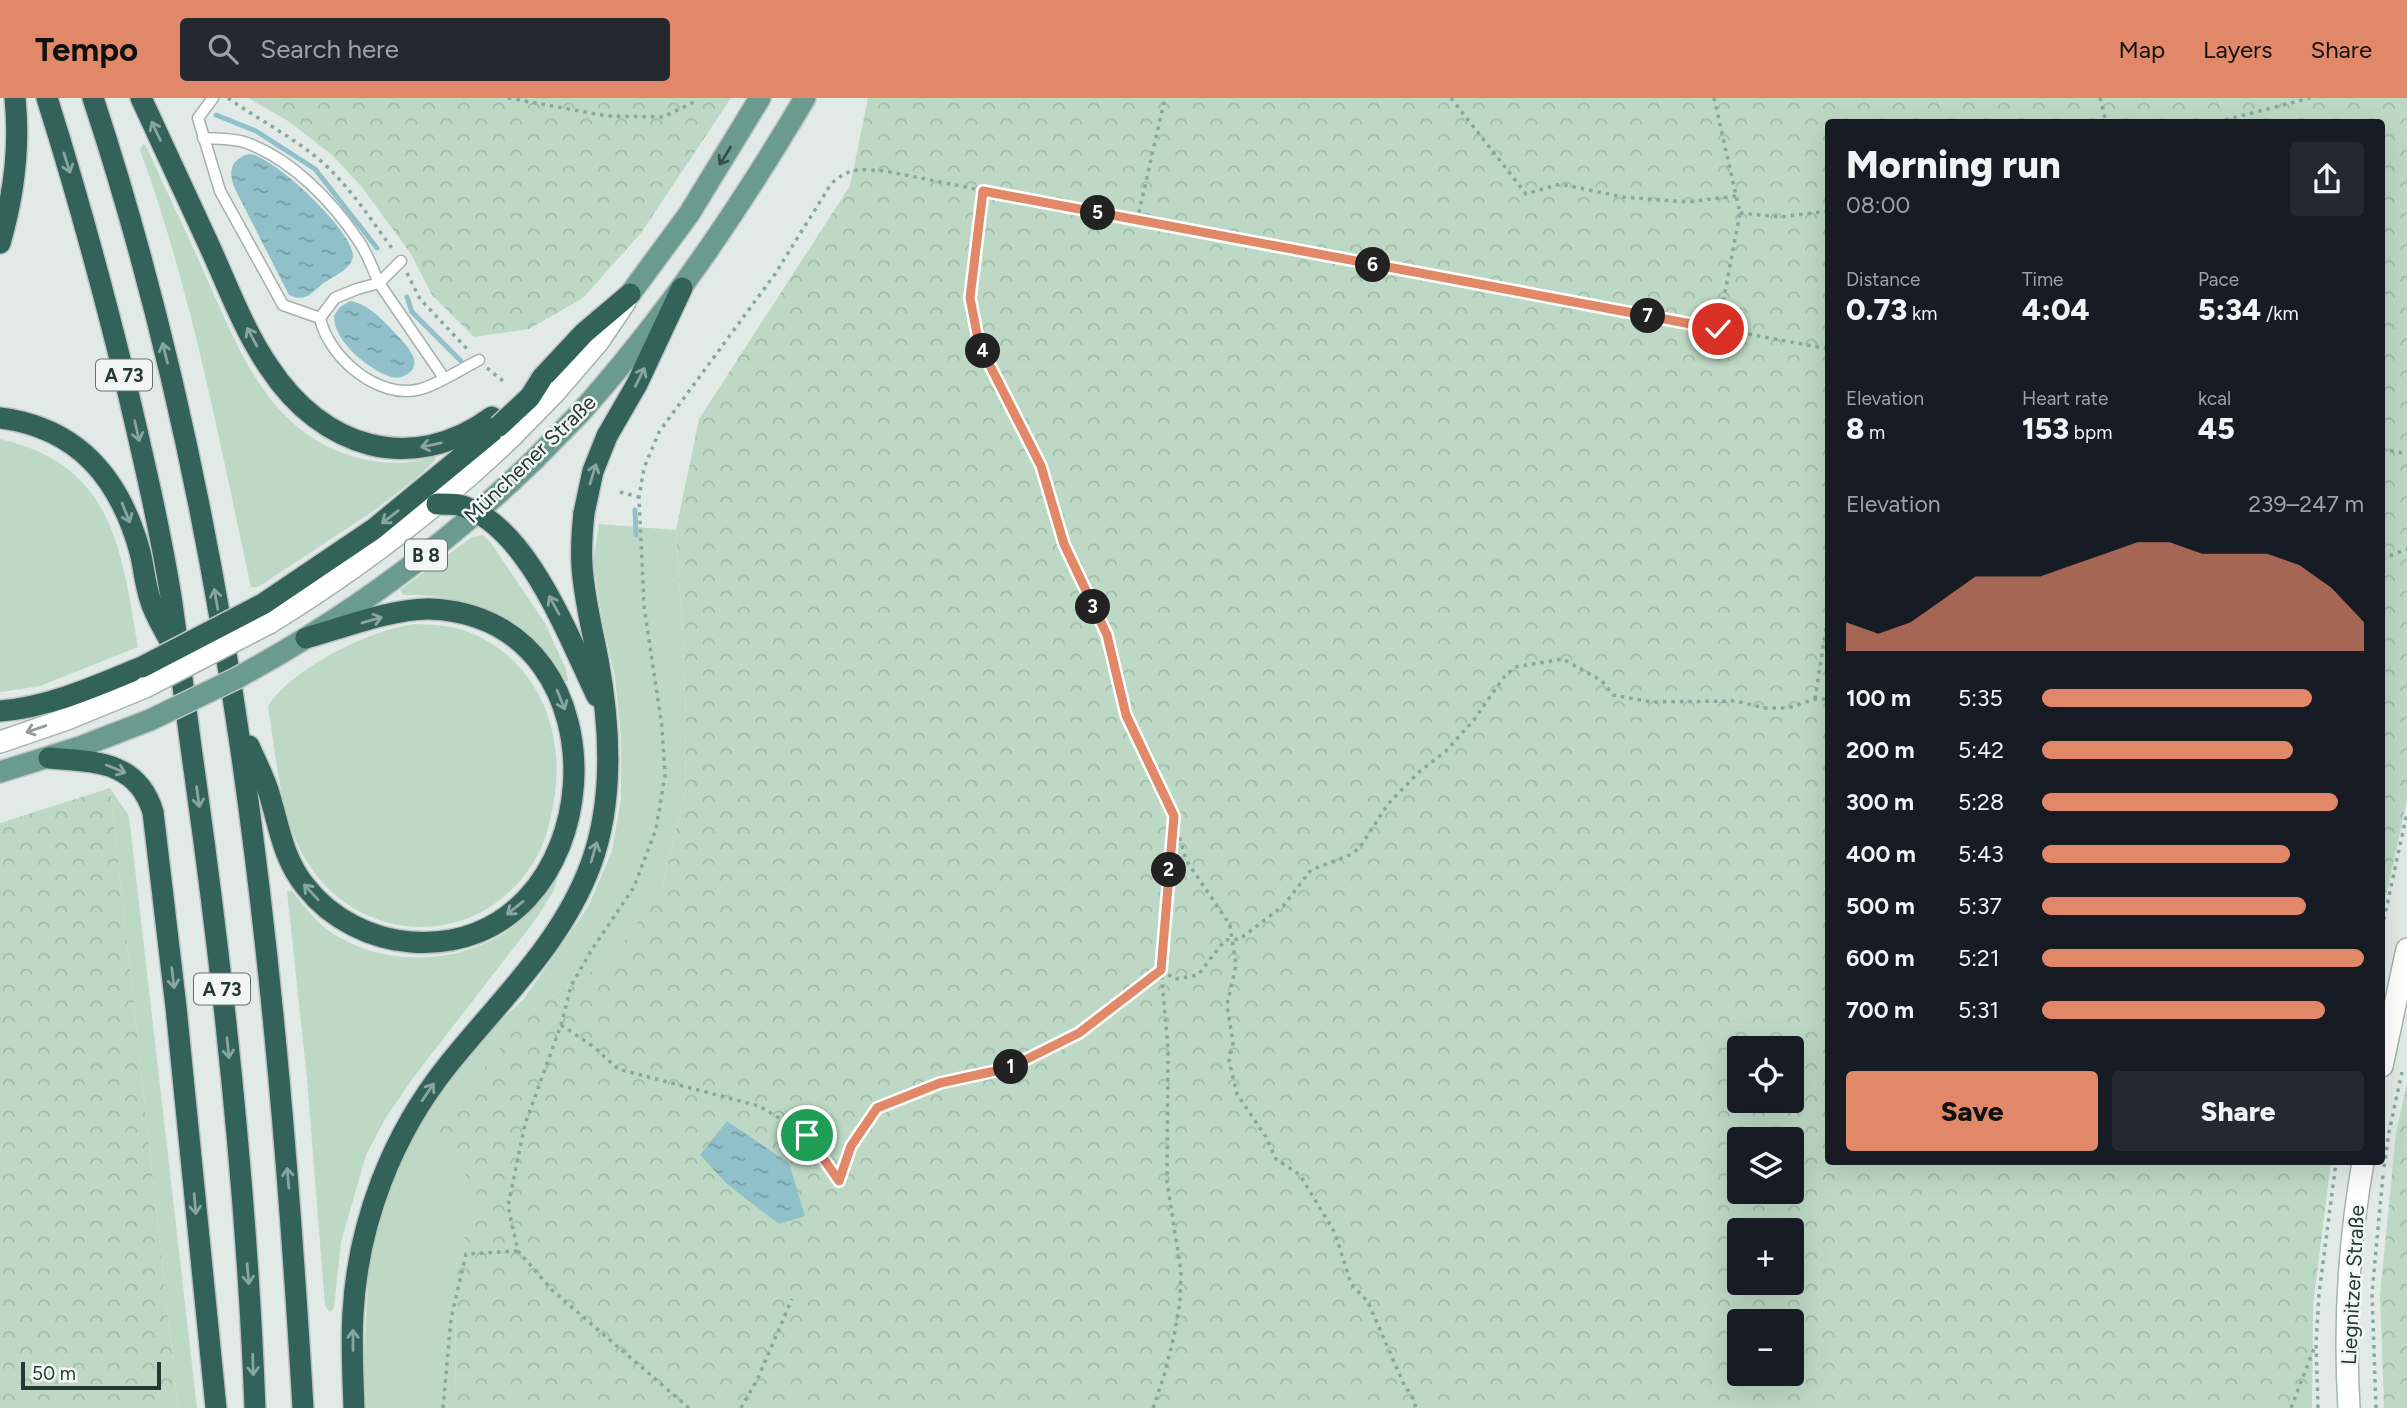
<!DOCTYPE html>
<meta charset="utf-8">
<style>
body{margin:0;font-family:Figtree,sans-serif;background:#242831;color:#f1f3f6;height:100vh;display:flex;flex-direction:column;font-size:26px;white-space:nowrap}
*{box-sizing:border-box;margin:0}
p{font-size:23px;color:#9ea1a6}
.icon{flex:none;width:38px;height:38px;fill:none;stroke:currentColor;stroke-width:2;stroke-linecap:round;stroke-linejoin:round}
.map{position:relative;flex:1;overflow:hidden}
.details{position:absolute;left:1825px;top:21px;width:560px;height:1046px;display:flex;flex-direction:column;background:#171b24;border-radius:7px;box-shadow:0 7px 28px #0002}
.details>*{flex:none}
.controls{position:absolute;left:1727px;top:938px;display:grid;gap:14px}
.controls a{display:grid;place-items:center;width:77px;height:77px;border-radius:7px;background:#171b24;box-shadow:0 7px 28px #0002;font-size:35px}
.scale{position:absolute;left:21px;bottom:18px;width:140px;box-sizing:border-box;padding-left:7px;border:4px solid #243934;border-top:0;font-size:19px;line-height:24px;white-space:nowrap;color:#243934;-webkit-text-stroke:5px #f2f7f5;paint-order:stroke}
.pin{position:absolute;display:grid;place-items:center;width:60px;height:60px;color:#fff;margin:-30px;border:4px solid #fff;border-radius:50%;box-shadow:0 2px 7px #0007}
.km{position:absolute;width:35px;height:35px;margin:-18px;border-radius:50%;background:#222;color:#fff;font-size:19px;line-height:35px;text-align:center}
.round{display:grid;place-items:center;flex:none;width:74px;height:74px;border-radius:7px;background:#242831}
.overview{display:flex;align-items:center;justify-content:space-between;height:119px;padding:0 21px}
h1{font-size:38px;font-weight:800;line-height:52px}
.figures{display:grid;grid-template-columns:repeat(3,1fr);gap:10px;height:119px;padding:7px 21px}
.figures div{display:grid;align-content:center}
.figures b{font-size:30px;font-weight:800}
.figures small{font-size:19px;font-weight:400}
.figures p{font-size:19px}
.chart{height:196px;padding:14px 21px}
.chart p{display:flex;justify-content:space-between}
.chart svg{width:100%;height:126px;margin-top:7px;fill:#e18869;opacity:.7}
.button{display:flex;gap:14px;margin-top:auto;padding:14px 21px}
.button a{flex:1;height:80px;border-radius:7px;background:#e18869;color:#111;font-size:28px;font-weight:800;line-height:80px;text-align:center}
.button a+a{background:#242831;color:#f1f3f6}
ul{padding:0 21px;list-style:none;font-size:23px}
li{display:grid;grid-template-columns:112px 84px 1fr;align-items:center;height:52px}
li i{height:18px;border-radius:9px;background:#e18869}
header{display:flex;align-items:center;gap:42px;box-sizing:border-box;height:98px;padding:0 35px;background:#e18869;color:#111}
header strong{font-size:33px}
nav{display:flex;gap:38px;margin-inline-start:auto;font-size:24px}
.search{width:490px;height:63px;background:#242831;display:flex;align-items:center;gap:18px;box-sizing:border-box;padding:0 24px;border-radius:7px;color:#9ea1a6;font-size:26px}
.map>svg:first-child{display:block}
.green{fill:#bdd9c5}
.forest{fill:url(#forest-crowns);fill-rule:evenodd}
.water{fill:url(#water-ripples)}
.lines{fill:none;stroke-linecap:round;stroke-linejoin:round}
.stream{stroke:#90c0c9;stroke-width:5}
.lane-casing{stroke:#a5b1ae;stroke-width:13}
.secondary-casing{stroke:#a2b5ae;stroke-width:24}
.primary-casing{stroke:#bdc4c2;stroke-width:24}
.highway-casing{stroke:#bdc4c2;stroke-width:24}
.path{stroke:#86aa9f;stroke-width:3.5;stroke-dasharray:3.5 5;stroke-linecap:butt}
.lane{stroke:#fff;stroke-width:10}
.secondary{stroke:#fff;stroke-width:21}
.primary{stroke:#6b9a8f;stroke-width:21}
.highway{stroke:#336259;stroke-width:21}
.secondary-bridge-casing{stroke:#a2b5ae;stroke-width:24;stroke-linecap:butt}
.primary-bridge-casing{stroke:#bdc4c2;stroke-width:24;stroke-linecap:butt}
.highway-bridge-casing{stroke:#bdc4c2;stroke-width:24;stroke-linecap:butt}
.secondary-bridge{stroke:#fff;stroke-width:21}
.primary-bridge{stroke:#6b9a8f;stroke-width:21}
.highway-bridge{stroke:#336259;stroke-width:21}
.oneway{stroke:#89a59f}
.oneway2{stroke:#36514b}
.oneway3{stroke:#929c9a}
.route-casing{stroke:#fff;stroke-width:14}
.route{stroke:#e18869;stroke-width:9}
.labels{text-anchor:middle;stroke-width:5;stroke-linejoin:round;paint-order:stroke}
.shield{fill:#f2f7f5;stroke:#62726e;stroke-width:2}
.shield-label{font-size:19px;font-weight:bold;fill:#243934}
.street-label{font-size:21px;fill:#243934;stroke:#f2f7f5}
</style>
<header>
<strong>Tempo</strong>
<div class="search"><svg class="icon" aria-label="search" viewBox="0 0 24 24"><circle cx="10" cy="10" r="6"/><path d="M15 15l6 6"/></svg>Search here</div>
<nav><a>Map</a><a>Layers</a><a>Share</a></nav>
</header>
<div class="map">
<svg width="2407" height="1310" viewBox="0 0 2407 1310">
<defs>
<pattern id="forest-crowns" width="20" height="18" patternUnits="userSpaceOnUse" patternTransform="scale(1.75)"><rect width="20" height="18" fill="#bdd9c5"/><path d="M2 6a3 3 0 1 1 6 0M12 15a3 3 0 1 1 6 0" fill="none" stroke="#a2bbaa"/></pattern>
<pattern id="water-ripples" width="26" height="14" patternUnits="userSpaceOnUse" patternTransform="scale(1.75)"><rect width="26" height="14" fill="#90c0c9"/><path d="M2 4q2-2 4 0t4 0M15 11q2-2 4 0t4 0" fill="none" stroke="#759da4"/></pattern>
</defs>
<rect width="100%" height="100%" fill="#e2eae7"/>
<g class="green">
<path d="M143 46 146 48C165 90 185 132 204 174 238 250 268 336 358 360 382 366 407 367 431 359H435L436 361 419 378 372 414 258 489H251C219 342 192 194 140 52Z"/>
<path d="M0 341C114 367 121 451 138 549L40 588 2 594H0Z"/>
<polygon points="599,426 676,432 683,539 686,624 685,695 662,790 612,860 528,915 456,1171 455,1310 366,1310 364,1260 369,1164 382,1109 395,1075 417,1027 439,992 496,926 523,902 588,809 612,753 621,700 621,640 615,579 603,526 593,464"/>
<path d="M483 437 491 445 545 525 566 571 568 583H564C528 524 472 495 403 497L400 492 472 439Z"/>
<path d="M414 526C431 527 450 527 466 533 534 558 564 627 555 695 551 723 545 751 527 774 467 855 351 844 303 757 279 713 276 657 268 608 294 569 368 533 414 526Z"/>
<polygon points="110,690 129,718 197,1310 178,1310"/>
<path d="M558 778 554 792 536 821 413 980 385 1021 366 1057 341 1144 334 1210 330 1214 325 1208 307 981 287 793H292C302 805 312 819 324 829 379 872 468 869 520 823 534 810 543 790 558 778Z"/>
</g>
<g class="forest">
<polygon points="248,0 731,0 641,135 583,200 529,231 474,239 432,197 411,156 361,88 331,56 288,23"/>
<path d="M868 0H2407V702L2382 816V24H1829V1064H2331L2313 1207 2312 1310H455L456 1171 477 1091 432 1037 528 915 612 860 662 790 685 695 686 624 683 539 676 432 699 321 850 88ZM1740 950H1792V1003H1740ZM1740 1041H1792V1094H1740ZM1740 1132H1792V1185H1740ZM1740 1223H1792V1276H1740Z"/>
<polygon points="110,690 178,1310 0,1310 0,725"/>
<polygon points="2407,985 2407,1310 2384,1310 2380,1196 2396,1035"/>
</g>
<g class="water">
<path d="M249 56C273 57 356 136 353 159 350 173 331 179 321 187 310 197 304 204 289 197L235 91C228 75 230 61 249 56Z"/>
<path d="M350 203C368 206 382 221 394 234 404 245 427 265 406 277 401 280 396 280 391 279 368 271 334 244 334 218L340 209Z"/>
<polygon points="727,1023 789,1065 805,1118 779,1126 728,1087 700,1057"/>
</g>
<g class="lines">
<g class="stream">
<polyline points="216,17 256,33 315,71 377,150"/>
<polyline points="407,199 412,214 461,263"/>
<polyline points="635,412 636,437"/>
</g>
<g class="lane-casing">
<g id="lane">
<polyline points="213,0 198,20 220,93 283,207 320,220"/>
<path d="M203 40C217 41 234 40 247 45 293 62 334 105 360 145 368 157 373 172 379 185L401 163"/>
<path d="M444 280 379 185 357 191 335 200 320 220C328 259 379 303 421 291 439 286 461 271 479 262"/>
</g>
</g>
<g class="secondary-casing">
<g id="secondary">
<polyline points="555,294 598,244 625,204"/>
<path d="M269 525C357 471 437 410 511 339"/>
<polyline points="0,644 67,621 145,589"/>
<polyline points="2382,968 2407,851"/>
<path d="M2349 1310C2344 1229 2349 1144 2363 1064"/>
</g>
</g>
<g class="primary-casing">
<g id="primary">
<polyline points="630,196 689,116 760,0"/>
<path d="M580 315C667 218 739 111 805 0"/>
<path d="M281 555C374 500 458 436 535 361"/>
<polyline points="0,674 80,649 150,622"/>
</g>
</g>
<g class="highway-casing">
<g id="highway">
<path d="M47 0C76 92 101 184 124 277 141 350 159 425 171 499 180 561 187 623 196 685 225 892 247 1101 255 1310"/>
<path d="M93 0C232 422 277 869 303 1310"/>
<path d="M141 0C163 48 186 97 208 145 227 186 243 231 269 269 322 350 411 378 492 319"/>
<path d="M0 145C14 97 20 49 15 0"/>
<polyline points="542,280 584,235 630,196"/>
<path d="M0 320C79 330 120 381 140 454 144 470 145 486 150 501 154 516 164 531 171 545"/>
<polyline points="607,338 637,286 682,190"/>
<path d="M437 406C444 406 452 406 459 407 527 425 569 541 597 598"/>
<polyline points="263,506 374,431 499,328"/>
<path d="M0 613C50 609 96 588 142 569"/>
<path d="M249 648C255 662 263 677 268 692 279 726 282 760 306 789 331 821 371 841 411 844 612 859 637 519 430 511 394 510 342 530 306 540"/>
<path d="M49 660C94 664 137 662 153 714L176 909 216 1310"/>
<path d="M354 1310C353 1278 351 1246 353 1215 358 1125 392 1037 448 967 500 902 562 845 591 766 614 703 610 627 598 562 592 530 584 500 582 468 581 451 582 433 584 415"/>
</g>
</g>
<g class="path">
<path d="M228 0C259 22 293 39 322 64 351 90 371 122 394 153"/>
<polyline points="508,0 607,18 663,19 692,5 695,0"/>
<polyline points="1451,0 1526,96 1560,86 1623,99 1687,104 1736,98"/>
<polyline points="1714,0 1740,115 1718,231"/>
<polyline points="2100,0 2106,24"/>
<polyline points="2217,24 2310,0"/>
<polyline points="1740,115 1781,119 1829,113"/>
<polyline points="1137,123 1165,0"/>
<polyline points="407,175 420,201 469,253"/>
<polyline points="487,270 503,283"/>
<polyline points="2382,351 2407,356"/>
<polyline points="620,394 639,399"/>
<polyline points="2382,461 2407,451"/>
<polyline points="1815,601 1829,511"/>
<polyline points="1175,723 1186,762 1230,827 1236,867 1227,907 1233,945 1229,963 1237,996 1266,1039 1276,1061 1300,1077 1335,1135 1351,1186 1368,1204 1405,1289 1411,1296 1416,1310"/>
<polyline points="2382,830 2407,715"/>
<polyline points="1161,872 1175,881 1198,877 1225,842 1240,841 1283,808 1311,772 1352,756 1360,749 1388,706 1419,674 1446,653 1473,623 1504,579 1515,569 1563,561 1602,583 1613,597 1651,604 1736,603 1765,610 1788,610 1815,601 1829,601"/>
<polyline points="561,927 594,949 618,971 759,1008 808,1037 839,1083"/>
<polyline points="2384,1069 2389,1034 2402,974"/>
<polyline points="839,1083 851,1048 877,1010 940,985 1009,970 1078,935 1161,872 1174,718 1126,617 1107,537 1064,446 1041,368 979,246 970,200 983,93"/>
<polyline points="443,1310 451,1221 466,1156 518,1153"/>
<path d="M689 1310 553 1193 518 1153 508 1108 525 1026 561 927 571 888 591 853 634 789 656 731 665 678 662 629 644 508 639 399 644 370 659 334 775 176 831 86C849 69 861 71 885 73L1137 123 1829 251"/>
<polyline points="741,1310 758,1280 792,1201"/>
<polyline points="1153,1310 1164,1278 1174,1238 1180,1203 1181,1173 1167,1084 1168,950 1161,872"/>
<polyline points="2291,1310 2315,1248"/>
<polyline points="2318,1310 2316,1246 2319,1196 2336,1064"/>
<polyline points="2376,1310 2372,1195 2383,1077"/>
</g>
<use href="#lane" class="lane"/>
<use href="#secondary" class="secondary"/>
<use href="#primary" class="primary"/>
<use href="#highway" class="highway"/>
<g class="secondary-bridge-casing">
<g id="secondary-bridge">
<polyline points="511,339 555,294"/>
<polyline points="145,589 269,525"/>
</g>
</g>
<g class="primary-bridge-casing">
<g id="primary-bridge">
<polyline points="535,361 580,315"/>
<polyline points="150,622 237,580 281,555"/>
</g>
</g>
<g class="highway-bridge-casing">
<g id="highway-bridge">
<polyline points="499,328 530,299 542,280"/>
<polyline points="584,415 593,373 607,338"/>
<polyline points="142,569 263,506"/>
</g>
</g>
<use href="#secondary-bridge" class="secondary-bridge"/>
<use href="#primary-bridge" class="primary-bridge"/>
<use href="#highway-bridge" class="highway-bridge"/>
</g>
<defs><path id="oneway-shaft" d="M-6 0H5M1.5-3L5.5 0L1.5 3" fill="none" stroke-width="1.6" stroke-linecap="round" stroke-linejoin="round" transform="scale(1.75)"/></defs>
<g class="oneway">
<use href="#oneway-shaft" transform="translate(156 33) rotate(-115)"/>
<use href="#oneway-shaft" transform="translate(67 65) rotate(73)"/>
<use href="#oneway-shaft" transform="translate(252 239) rotate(-118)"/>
<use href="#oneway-shaft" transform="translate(165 255) rotate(-104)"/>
<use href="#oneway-shaft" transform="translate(640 279) rotate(-63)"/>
<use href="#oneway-shaft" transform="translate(137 333) rotate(77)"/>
<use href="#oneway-shaft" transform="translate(431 347) rotate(168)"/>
<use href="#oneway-shaft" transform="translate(593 376) rotate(-73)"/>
<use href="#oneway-shaft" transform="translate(126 415) rotate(68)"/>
<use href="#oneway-shaft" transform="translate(390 419) rotate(142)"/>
<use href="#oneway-shaft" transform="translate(216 501) rotate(-100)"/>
<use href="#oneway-shaft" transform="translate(554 507) rotate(-119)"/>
<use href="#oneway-shaft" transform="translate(372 522) rotate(-16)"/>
<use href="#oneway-shaft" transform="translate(561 602) rotate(68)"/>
<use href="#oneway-shaft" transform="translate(116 671) rotate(22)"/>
<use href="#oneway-shaft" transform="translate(198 699) rotate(82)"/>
<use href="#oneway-shaft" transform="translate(594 754) rotate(-74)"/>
<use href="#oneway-shaft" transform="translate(311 794) rotate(-133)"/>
<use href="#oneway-shaft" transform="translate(515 810) rotate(141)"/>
<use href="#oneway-shaft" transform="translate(173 880) rotate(83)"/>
<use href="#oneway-shaft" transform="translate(228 950) rotate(84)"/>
<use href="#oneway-shaft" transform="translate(428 994) rotate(-56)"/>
<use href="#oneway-shaft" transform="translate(288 1080) rotate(-95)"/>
<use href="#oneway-shaft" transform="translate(195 1106) rotate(85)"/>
<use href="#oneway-shaft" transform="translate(248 1176) rotate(85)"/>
<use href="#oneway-shaft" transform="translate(353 1242) rotate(-90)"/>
<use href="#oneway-shaft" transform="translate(253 1267) rotate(88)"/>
</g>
<use class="oneway2" href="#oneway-shaft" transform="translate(725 58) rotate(122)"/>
<use class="oneway3" href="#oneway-shaft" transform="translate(36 631) rotate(161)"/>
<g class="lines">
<g class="route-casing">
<polyline id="route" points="807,1037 839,1083 851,1048 877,1010 940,985 1009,970 1079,935 1161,872 1174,718 1126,617 1107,537 1064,446 1041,368 979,246 970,200 983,93 1718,231"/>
</g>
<use href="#route" class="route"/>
</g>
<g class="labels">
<g class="shield">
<rect x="96" y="261.5" width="56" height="31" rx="5"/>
<rect x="405" y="441.5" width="42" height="31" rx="5"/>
<rect x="194" y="875.5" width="56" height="31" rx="5"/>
</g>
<g class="shield-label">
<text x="124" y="284">A 73</text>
<text x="426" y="464">B 8</text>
<text x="222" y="898">A 73</text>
</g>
<g class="street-label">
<text transform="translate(530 361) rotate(-44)" y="7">Münchener Straße</text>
<text transform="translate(2353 1187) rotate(-87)" y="7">Liegnitzer Straße</text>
</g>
</g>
</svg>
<div class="controls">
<a><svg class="icon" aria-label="locate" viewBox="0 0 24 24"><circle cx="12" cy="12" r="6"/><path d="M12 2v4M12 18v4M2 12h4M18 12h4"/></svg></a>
<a><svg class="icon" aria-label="layers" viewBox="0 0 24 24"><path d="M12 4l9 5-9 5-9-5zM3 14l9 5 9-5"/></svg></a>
<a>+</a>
<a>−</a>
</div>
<div class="scale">50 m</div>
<div class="pin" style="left:807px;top:1037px;background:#1e9e55"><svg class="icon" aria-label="arrive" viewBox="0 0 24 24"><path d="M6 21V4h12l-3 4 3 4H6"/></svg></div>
<div class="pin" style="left:1718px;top:231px;background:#d93025"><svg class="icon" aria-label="check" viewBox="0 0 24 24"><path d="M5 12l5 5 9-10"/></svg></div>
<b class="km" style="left:1011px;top:969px">1</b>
<b class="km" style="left:1169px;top:772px">2</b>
<b class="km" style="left:1093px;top:509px">3</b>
<b class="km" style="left:983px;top:253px">4</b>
<b class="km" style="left:1098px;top:115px">5</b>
<b class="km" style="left:1373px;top:167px">6</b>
<b class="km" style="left:1648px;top:218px">7</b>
<section class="details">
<div class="overview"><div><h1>Morning run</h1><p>08:00</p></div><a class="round"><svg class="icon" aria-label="share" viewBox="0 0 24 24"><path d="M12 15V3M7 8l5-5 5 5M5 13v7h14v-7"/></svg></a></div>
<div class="figures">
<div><p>Distance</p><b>0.73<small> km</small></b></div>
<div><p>Time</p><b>4:04</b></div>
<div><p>Pace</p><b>5:34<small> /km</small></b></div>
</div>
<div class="figures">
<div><p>Elevation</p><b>8<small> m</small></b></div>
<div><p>Heart rate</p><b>153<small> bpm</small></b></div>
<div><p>kcal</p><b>45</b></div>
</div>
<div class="chart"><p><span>Elevation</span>239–247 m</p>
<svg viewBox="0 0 160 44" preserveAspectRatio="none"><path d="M0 44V34L10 38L20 34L30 26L40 18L50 18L60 18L70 14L80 10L90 6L100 6L110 10L120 10L130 10L140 14L150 22L160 34V44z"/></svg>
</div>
<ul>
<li><b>100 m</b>5:35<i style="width:84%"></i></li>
<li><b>200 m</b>5:42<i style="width:78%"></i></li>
<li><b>300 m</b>5:28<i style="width:92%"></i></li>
<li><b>400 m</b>5:43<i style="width:77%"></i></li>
<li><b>500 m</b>5:37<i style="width:82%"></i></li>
<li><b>600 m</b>5:21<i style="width:100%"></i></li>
<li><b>700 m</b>5:31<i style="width:88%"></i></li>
</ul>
<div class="button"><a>Save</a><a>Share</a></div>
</section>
</div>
